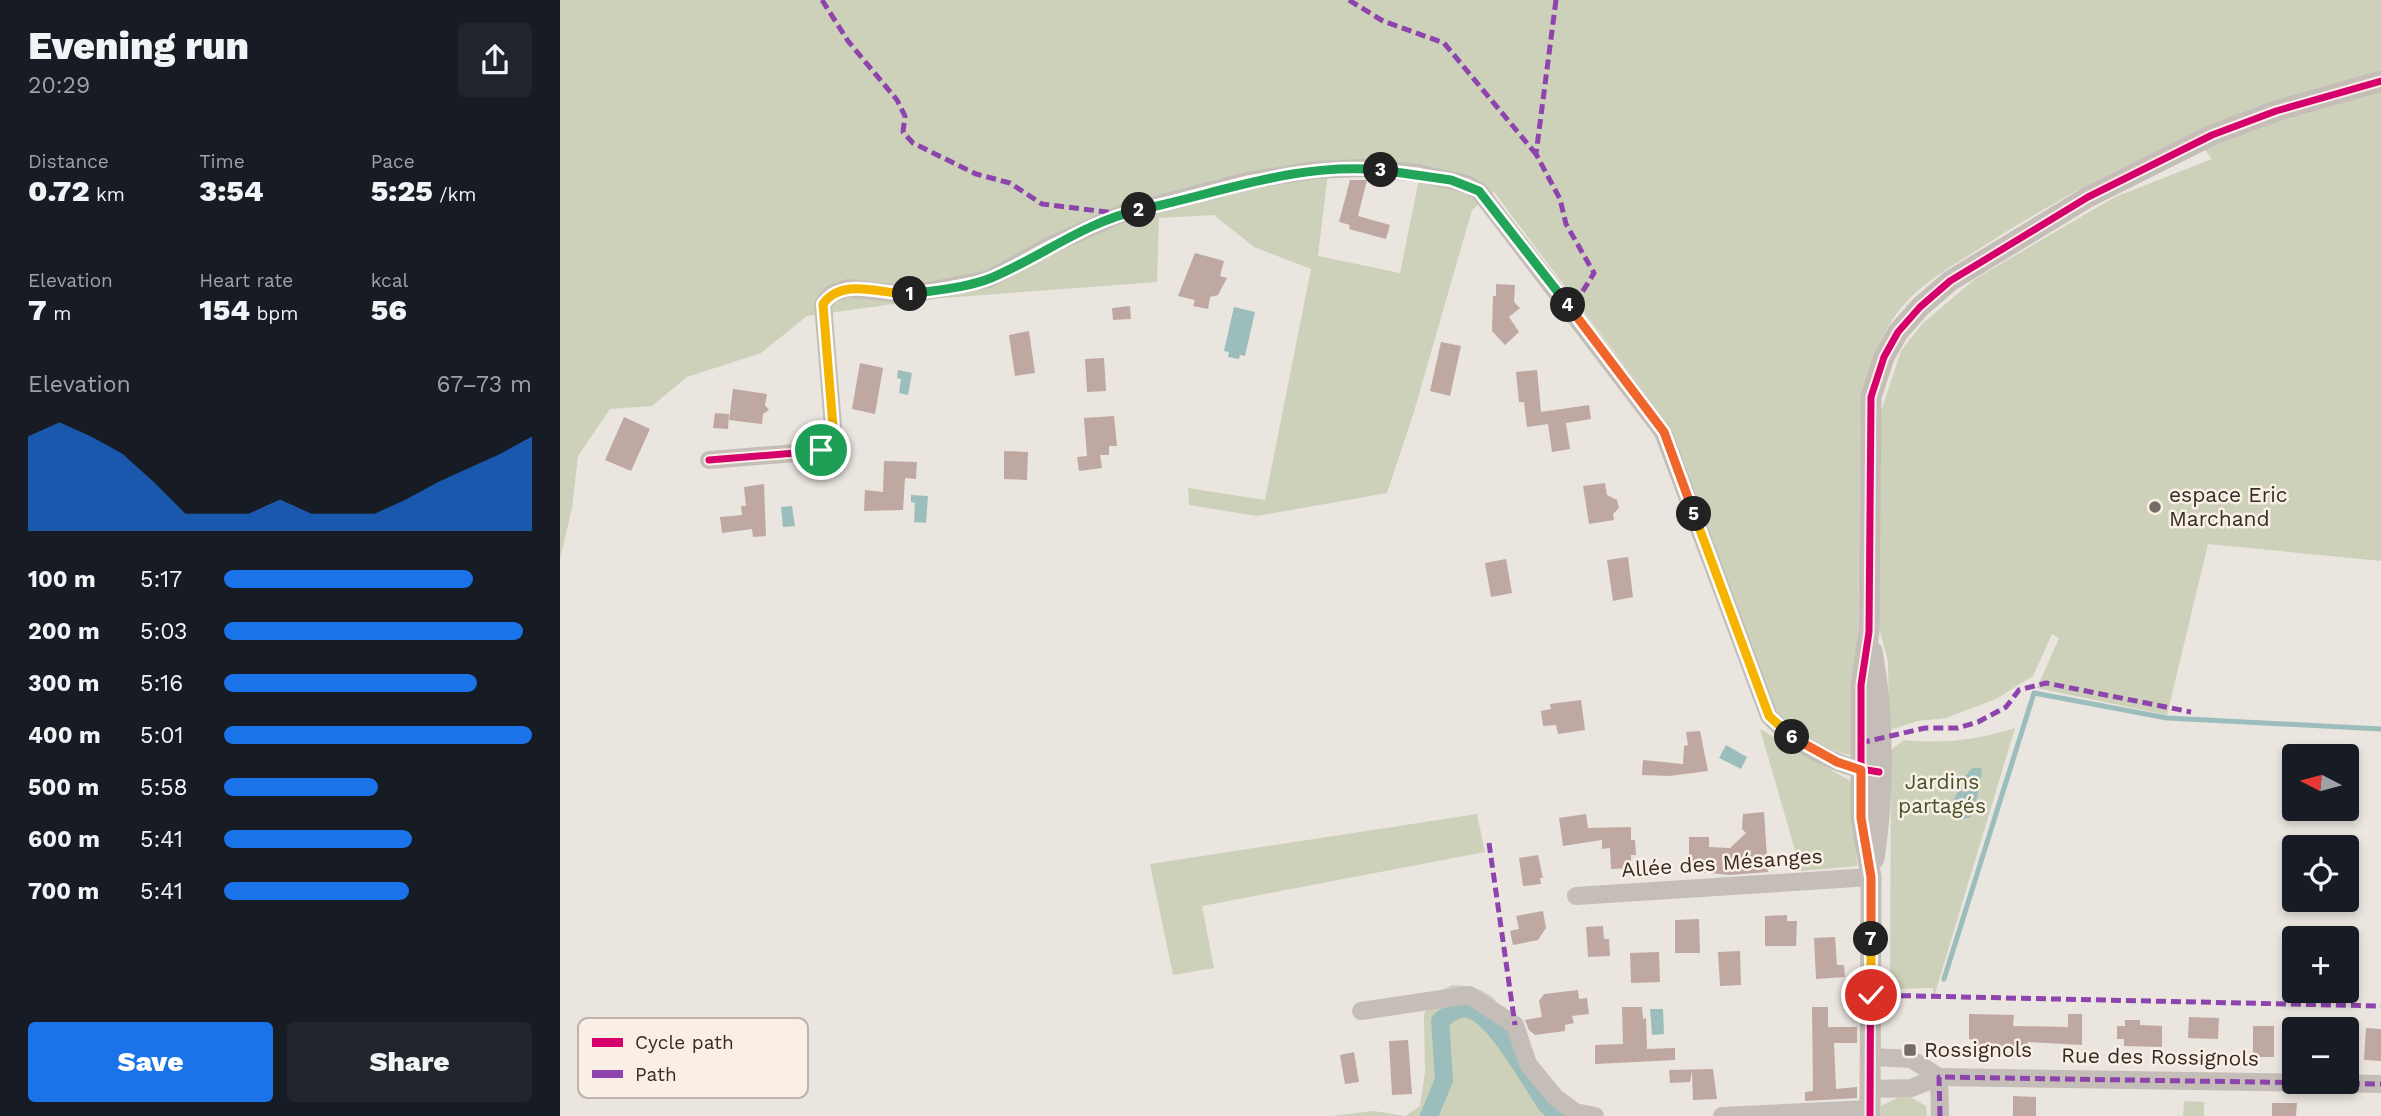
<!DOCTYPE html>
<meta charset="utf-8">
<style>
body{margin:0;font-family:"Work Sans",sans-serif;background:#20242c;color:#f1f3f6;height:100vh;display:flex;flex-direction:column;font-size:26px;white-space:nowrap}
*{box-sizing:border-box;margin:0}
p{font-size:23px;color:#9ea1a6}
.icon{flex:none;width:38px;height:38px;fill:none;stroke:currentColor;stroke-width:2;stroke-linecap:round;stroke-linejoin:round}
.map{position:relative;flex:1;overflow:hidden}
.sheet{display:flex;flex-direction:column;background:#171b24;width:560px}
.sheet>*{flex:none}
.needle{width:46px;rotate:276deg}
.fabs{position:absolute;left:1722px;top:744px;display:grid;gap:14px}
.fabs a{display:grid;place-items:center;width:77px;height:77px;border-radius:7px;background:#171b24;box-shadow:0 4px 10px #0003;font-size:35px}
.pin{position:absolute;display:grid;place-items:center;width:60px;height:60px;color:#fff;margin:-30px;border:4px solid #fff;border-radius:50%;box-shadow:0 2px 7px #0007}
.km{position:absolute;width:35px;height:35px;margin:-18px;border-radius:50%;background:#222;color:#fff;font-size:19px;line-height:35px;text-align:center}
.round{display:grid;place-items:center;flex:none;width:74px;height:74px;border-radius:7px;background:#20242c}
.summary{display:flex;align-items:center;justify-content:space-between;height:119px;padding:0 28px}
h1{font-size:38px;font-weight:800;line-height:52px}
.metrics{display:grid;grid-template-columns:repeat(3,1fr);gap:10px;height:119px;padding:7px 28px}
.metrics div{display:grid;align-content:center}
.metrics b{font-size:30px;font-weight:800}
.metrics small{font-size:19px;font-weight:400}
.metrics p{font-size:19px}
.chart{height:196px;padding:14px 28px}
.chart p{display:flex;justify-content:space-between}
.chart svg{width:100%;height:126px;margin-top:7px;fill:#1a73e8;opacity:.7}
.cta{display:flex;gap:14px;margin-top:auto;padding:14px 28px}
.cta a{flex:1;height:80px;border-radius:7px;background:#1a73e8;color:#fff;font-size:28px;font-weight:800;line-height:80px;text-align:center}
.cta a+a{background:#20242c;color:#f1f3f6}
ul{padding:0 28px;list-style:none;font-size:23px}
li{display:grid;grid-template-columns:112px 84px 1fr;align-items:center;height:52px}
li i{height:18px;border-radius:9px;background:#1a73e8}
main{display:flex;flex:1;min-height:0}
.map>svg:first-child{display:block}
.green{fill:#cdd1b9;fill-rule:evenodd}
.water{fill:#9bbebd}
.lines{fill:none;stroke-linecap:round;stroke-linejoin:round}
.stream{stroke:#9bbebd;stroke-width:5}
.canal{stroke:#9bbebd;stroke-width:18}
.building{fill:#bea8a1}
.minor{stroke:#c5beb8;stroke-width:18}
.tertiary{stroke:#c5beb8;stroke-width:21}
.quiet{stroke:#8e44ad;stroke-width:5;stroke-dasharray:10 5;stroke-linecap:butt}
.cycleway-casing{stroke:#f9efe5;stroke-width:11}
.cycleway{stroke:#d6006c;stroke-width:7}
.split-1-casing{stroke:#fff;stroke-width:14}
.split-2-casing{stroke:#fff;stroke-width:14}
.split-3-casing{stroke:#fff;stroke-width:14}
.split-4-casing{stroke:#fff;stroke-width:14}
.split-5-casing{stroke:#fff;stroke-width:14}
.split-6-casing{stroke:#fff;stroke-width:14}
.split-7-casing{stroke:#fff;stroke-width:14}
.split-8-casing{stroke:#fff;stroke-width:14}
.split-1{stroke:#f5b400;stroke-width:9}
.split-2{stroke:#22a559;stroke-width:9}
.split-3{stroke:#22a559;stroke-width:9}
.split-4{stroke:#22a559;stroke-width:9}
.split-5{stroke:#f0652b;stroke-width:9}
.split-6{stroke:#f5b400;stroke-width:9}
.split-7{stroke:#f0652b;stroke-width:9}
.split-8{stroke:#f5b400;stroke-width:9}
.poi-dot{fill:#756c67;stroke:#f9efe5;stroke-width:2.5}
.labels{text-anchor:middle;stroke-width:5;stroke-linejoin:round;paint-order:stroke}
.poi-label{font-size:21px;fill:#352b27;stroke:#f9efe5;text-anchor:start}
.park-label{font-size:21px;fill:#45532b;stroke:#f9efe5}
.street-label{font-size:21px;fill:#352b27;stroke:#f9efe5}
.key{fill:#f9efe5;stroke:#beb4ac;stroke-width:2}
.key-label{font-size:19px;fill:#352b27}
</style>
<main>
<section class="sheet">
<div class="summary"><div><h1>Evening run</h1><p>20:29</p></div><a class="round"><svg class="icon" aria-label="share" viewBox="0 0 24 24"><path d="M12 15V3M7 8l5-5 5 5M5 13v7h14v-7"/></svg></a></div>
<div class="metrics">
<div><p>Distance</p><b>0.72<small> km</small></b></div>
<div><p>Time</p><b>3:54</b></div>
<div><p>Pace</p><b>5:25<small> /km</small></b></div>
</div>
<div class="metrics">
<div><p>Elevation</p><b>7<small> m</small></b></div>
<div><p>Heart rate</p><b>154<small> bpm</small></b></div>
<div><p>kcal</p><b>56</b></div>
</div>
<div class="chart"><p><span>Elevation</span>67–73 m</p>
<svg viewBox="0 0 160 44" preserveAspectRatio="none"><path d="M0 44V11L10 6L20 11L30 17L40 27L50 38L60 38L70 38L80 33L90 38L100 38L110 38L120 33L130 27L140 22L150 17L160 11V44z"/></svg>
</div>
<ul>
<li><b>100 m</b>5:17<i style="width:81%"></i></li>
<li><b>200 m</b>5:03<i style="width:97%"></i></li>
<li><b>300 m</b>5:16<i style="width:82%"></i></li>
<li><b>400 m</b>5:01<i style="width:100%"></i></li>
<li><b>500 m</b>5:58<i style="width:50%"></i></li>
<li><b>600 m</b>5:41<i style="width:61%"></i></li>
<li><b>700 m</b>5:41<i style="width:60%"></i></li>
</ul>
<div class="cta"><a>Save</a><a>Share</a></div>
</section>
<div class="map">
<svg width="1821" height="1116" viewBox="0 0 1821 1116">
<rect width="100%" height="100%" fill="#ebe5df"/>
<g class="green">
<path d="M0 0H1821V561L1648 544 1607 715 1477 688 1499 638 1492 634 1473 676 1436 699 1386 718 1358 721 1329 730 1328 661 1319 628 1320 415 1341 351 1362 324 1415 279 1555 197 1652 159 1635 136C1561 165 1489 204 1422 247 1397 263 1368 279 1348 300 1317 332 1305 381 1300 423L1297 756C1267 752 1229 733 1213 708L1106 421 934 192 912 210 853 415 827 493 697 516 629 505 628 488 705 500 751 269 694 247 654 215 599 218 597 282 370 299 247 316 201 353 127 377 92 406 50 409 18 456 12 508 0 559ZM768 173 859 179 840 273 758 256Z"/>
<path d="M1455 728 1373 1000V988L1330 989 1331 750 1344 740C1383 744 1417 740 1455 728Z"/>
<polygon points="1200,729 1292,782 1297,866 1241,871"/>
<polygon points="917,814 925,852 642,906 654,968 613,975 590,864"/>
<path d="M892 985C957 987 940 1031 968 1069 980 1086 998 1101 1012 1116H771L814 1111 845 1116 860 1106 865 1072 864 1015 873 995Z"/>
<polygon points="1345,1094 1366,1106 1367,1116 1321,1116 1321,1106"/>
<polygon points="1624,1101 1644,1102 1644,1116 1623,1116"/>
</g>
<g class="water">
<polygon points="674,307 695,312 685,356 680,355 679,359 668,357 669,352 664,351"/>
<polygon points="338,370 352,373 348,395 339,393 341,379 337,378"/>
<polygon points="351,495 368,496 366,523 354,522 355,503 351,502"/>
<polygon points="232,506 235,526 223,527 221,507"/>
<polygon points="1166,745 1187,757 1181,769 1159,758"/>
<path d="M1413 768H1421L1422 773 1415 808 1411 817 1404 819 1395 816 1390 806C1399 794 1402 775 1413 768Z"/>
<polygon points="1090,1009 1103,1009 1104,1034 1092,1035"/>
</g>
<g class="lines">
<polyline class="stream" points="1384,979 1474,693 1607,718 1821,729"/>
<path class="canal" d="M869 1116 884 1080 880 1021C888 1015 897 1006 908 1009 934 1014 970 1081 986 1104L998 1116"/>
</g>
<g class="building">
<polygon points="790,180 807,180 798,216 830,225 826,239 789,229 790,225 779,222"/>
<polygon points="635,253 664,261 660,276 667,278 658,295 650,297 648,309 633,306 635,300 618,296"/>
<polygon points="936,284 955,285 954,302 960,308 949,317 959,332 945,345 932,331 933,296 936,296"/>
<polygon points="570,306 571,319 553,320 552,308"/>
<polygon points="469,331 475,373 455,376 449,335"/>
<polygon points="881,342 901,346 890,396 870,391"/>
<polygon points="544,358 546,391 527,392 525,359"/>
<polygon points="300,363 323,368 315,414 292,409"/>
<polygon points="977,370 981,412 1029,405 1031,419 1006,423 1010,449 992,452 988,424 967,427 964,402 959,402 956,372"/>
<polygon points="173,389 207,394 205,405 209,410 203,414 202,424 169,420"/>
<polygon points="155,413 169,414 168,429 153,428"/>
<polygon points="554,416 557,446 549,446 549,455 540,455 542,468 519,471 517,457 527,456 524,418"/>
<polygon points="64,417 90,429 71,471 45,460"/>
<polygon points="444,451 468,452 467,480 444,479"/>
<polygon points="324,461 357,462 356,479 345,478 343,510 304,511 305,490 323,492"/>
<polygon points="1045,483 1047,495 1057,500 1059,508 1053,514 1054,520 1029,524 1023,486"/>
<polygon points="204,484 206,536 193,537 192,529 162,533 160,517 182,515 181,506 186,506 184,487"/>
<polygon points="1068,557 1073,597 1053,601 1047,560"/>
<polygon points="946,559 952,593 931,597 925,563"/>
<polygon points="1021,700 1025,730 998,734 996,725 983,726 981,711 991,709 990,704"/>
<polygon points="1140,731 1148,771 1109,776 1082,775 1083,760 1123,764 1124,746 1128,745 1126,732"/>
<polygon points="1204,812 1208,872 1170,875 1129,871 1129,837 1149,837 1149,847 1170,848 1186,833 1182,829 1183,814"/>
<polygon points="1026,814 1028,828 1071,827 1071,840 1075,840 1076,855 1071,855 1071,868 1051,869 1050,848 1042,849 1042,840 1003,846 999,818"/>
<polygon points="978,855 983,878 980,878 981,884 963,886 959,858"/>
<polygon points="983,911 986,928 978,940 953,945 950,931 959,929 956,916"/>
<polygon points="1227,915 1227,921 1237,921 1236,946 1205,946 1205,916"/>
<polygon points="1139,919 1140,953 1115,953 1115,920"/>
<polygon points="1043,926 1044,939 1049,939 1050,956 1028,957 1026,927"/>
<polygon points="1275,937 1277,965 1284,965 1285,977 1256,979 1254,938"/>
<polygon points="1180,951 1181,985 1160,986 1158,952"/>
<polygon points="1099,952 1100,982 1071,983 1070,953"/>
<polygon points="1018,990 1019,999 1027,998 1029,1014 1012,1016 1014,1023 1005,1025 1005,1031 975,1035 969,1030 965,1020 982,1017 979,1001 984,994"/>
<polygon points="1062,1007 1082,1007 1083,1019 1086,1018 1087,1049 1115,1048 1115,1060 1035,1064 1035,1045 1063,1044"/>
<polygon points="1252,1007 1268,1007 1268,1027 1297,1027 1297,1043 1274,1043 1276,1089 1297,1087 1297,1098 1245,1101 1245,1092 1253,1091"/>
<polygon points="1409,1014 1454,1015 1453,1026 1508,1027 1508,1014 1522,1014 1522,1045 1468,1042 1468,1057 1450,1057 1450,1048 1414,1047 1414,1040 1409,1039"/>
<polygon points="1629,1017 1659,1018 1658,1039 1628,1038"/>
<polygon points="1565,1020 1580,1020 1580,1025 1602,1026 1602,1047 1564,1046 1564,1039 1557,1039 1557,1026 1565,1026"/>
<rect x="1693" y="1026" width="21" height="31"/>
<polygon points="1806,1028 1821,1029 1821,1061 1804,1060"/>
<polygon points="848,1040 852,1094 832,1095 829,1041"/>
<polygon points="794,1052 799,1082 785,1084 780,1055"/>
<polygon points="1153,1069 1157,1099 1133,1100 1132,1071 1130,1082 1110,1083 1109,1070"/>
<polygon points="1453,1096 1476,1097 1476,1116 1453,1116"/>
<polygon points="1712,1103 1737,1103 1736,1116 1712,1116"/>
</g>
<g class="lines">
<g class="minor">
<path d="M149 460 260 451 274 439 263 304 271 294 288 288 348 295 429 279 491 245 561 214 687 181 756 170 803 168 858 173 907 184 919 191 1103 432 1209 716C1235 744 1274 766 1312 771"/>
<polyline points="1016,896 1311,877"/>
<polyline points="801,1011 909,995 955,1025 968,1064 995,1097 1015,1112 1035,1116"/>
<polyline points="1311,1057 1351,1059 1379,1077"/>
<polyline points="1379,1077 1380,1116"/>
<polyline points="1310,1089 1351,1088 1379,1077 1821,1084"/>
<polyline points="1162,1116 1310,1109"/>
</g>
<g class="tertiary">
<path d="M1312 651C1324 714 1324 795 1314 859"/>
<polyline points="1310,1116 1311,877 1301,818 1301,685 1309,632 1311,397 1324,357 1338,332 1360,307 1390,281 1528,197 1652,135 1716,111 1821,81"/>
</g>
<g class="quiet">
<polyline points="262,0 288,41 337,100 345,116 343,132 353,143 416,174 450,183 482,204 555,213"/>
<polyline points="789,0 823,21 884,43 976,154"/>
<polyline points="996,0 976,154 1000,199 1006,224 1034,273 1018,299 1017,317"/>
<polyline points="1300,743 1365,728 1398,728 1418,722 1446,707 1459,690 1486,683 1631,712"/>
<polyline points="929,843 955,1025"/>
<polyline points="1311,995 1821,1006"/>
<polyline points="1380,1116 1379,1077 1821,1084"/>
</g>
<g class="cycleway-casing">
<g id="cycleway">
<path d="M149 460 260 451 274 439 263 304 271 294 288 288 348 295 429 279 491 245 561 214 687 181 756 170 803 168 858 173 907 184 919 191 1103 432 1209 716C1237 746 1278 767 1319 772"/>
<polyline points="1310,1116 1311,877 1301,818 1301,685 1309,632 1311,397 1324,357 1338,332 1360,307 1390,281 1528,197 1652,135 1716,111 1821,81"/>
</g>
</g>
<use href="#cycleway" class="cycleway"/>
</g>
<g class="lines">
<g class="split-1-casing">
<path id="split-1" d="M261 450 274 439 263 304C283 277 320 294 350 294"/>
</g>
<g class="split-2-casing">
<path id="split-2" d="M350 294C376 290 406 288 431 278 481 257 525 222 579 210"/>
</g>
<g class="split-3-casing">
<path id="split-3" d="M579 210C660 193 737 162 821 170"/>
</g>
<g class="split-4-casing">
<polyline id="split-4" points="821,170 891,180 919,191 1008,305"/>
</g>
<g class="split-5-casing">
<polyline id="split-5" points="1008,305 1104,432 1134,514"/>
</g>
<g class="split-6-casing">
<polyline id="split-6" points="1134,514 1209,716 1232,737"/>
</g>
<g class="split-7-casing">
<polyline id="split-7" points="1232,737 1277,762 1301,770 1301,818 1311,877 1311,939"/>
</g>
<g class="split-8-casing">
<polyline id="split-8" points="1311,939 1311,995"/>
</g>
<use href="#split-1" class="split-1"/>
<use href="#split-2" class="split-2"/>
<use href="#split-3" class="split-3"/>
<use href="#split-4" class="split-4"/>
<use href="#split-5" class="split-5"/>
<use href="#split-6" class="split-6"/>
<use href="#split-7" class="split-7"/>
<use href="#split-8" class="split-8"/>
</g>
<g class="poi-dot">
<circle cx="1595" cy="507" r="7"/>
<rect x="1343" y="1043" width="14" height="14" rx="3.5"/>
</g>
<g class="labels">
<g class="poi-label">
<text x="1609" y="502">espace Eric<tspan x="1609" dy="24">Marchand</tspan></text>
<text x="1364" y="1057">Rossignols</text>
</g>
<g class="park-label">
<text x="1382" y="789">Jardins<tspan x="1382" dy="24">partagés</tspan></text>
</g>
<g class="street-label">
<text transform="translate(1162 863) rotate(-4)" y="7">Allée des Mésanges</text>
<text transform="translate(1600 1057) rotate(1)" y="7">Rue des Rossignols</text>
</g>
</g>
<rect x="18" y="1018" width="230" height="80" rx="10" class="key"/>
<rect x="32" y="1038" width="31" height="9" fill="#d6006c"/>
<rect x="32" y="1070" width="31" height="8" fill="#8e44ad"/>
<g class="key-label">
<text x="75" y="1049">Cycle path</text>
<text x="75" y="1081">Path</text>
</g>
</svg>
<div class="fabs">
<a><svg class="needle" viewBox="-14 -14 28 28"><path d="M0-13l5 13h-10z" fill="#e53935"/><path d="M0 13l5-13h-10z" fill="#9ea1a6"/></svg></a>
<a><svg class="icon" aria-label="locate" viewBox="0 0 24 24"><circle cx="12" cy="12" r="6"/><path d="M12 2v4M12 18v4M2 12h4M18 12h4"/></svg></a>
<a>+</a>
<a>−</a>
</div>
<div class="pin" style="left:261px;top:450px;background:#1e9e55"><svg class="icon" aria-label="arrive" viewBox="0 0 24 24"><path d="M6 21V4h12l-3 4 3 4H6"/></svg></div>
<div class="pin" style="left:1311px;top:995px;background:#d93025"><svg class="icon" aria-label="check" viewBox="0 0 24 24"><path d="M5 12l5 5 9-10"/></svg></div>
<b class="km" style="left:350px;top:294px">1</b>
<b class="km" style="left:579px;top:210px">2</b>
<b class="km" style="left:821px;top:170px">3</b>
<b class="km" style="left:1008px;top:305px">4</b>
<b class="km" style="left:1134px;top:514px">5</b>
<b class="km" style="left:1232px;top:737px">6</b>
<b class="km" style="left:1311px;top:939px">7</b>
</div>
</main>
